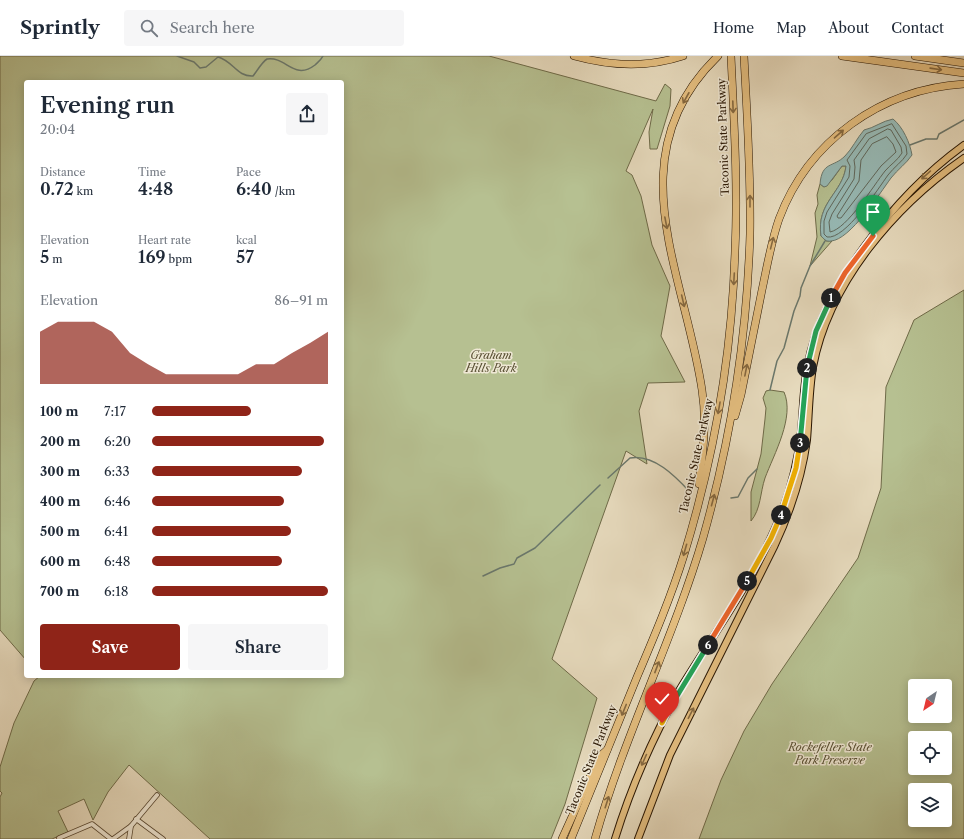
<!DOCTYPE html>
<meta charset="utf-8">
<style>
body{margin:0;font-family:"Libre Caslon Text",serif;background:#f6f6f7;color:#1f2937;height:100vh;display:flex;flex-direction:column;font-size:15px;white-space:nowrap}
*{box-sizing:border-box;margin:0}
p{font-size:13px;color:#747a83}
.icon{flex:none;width:22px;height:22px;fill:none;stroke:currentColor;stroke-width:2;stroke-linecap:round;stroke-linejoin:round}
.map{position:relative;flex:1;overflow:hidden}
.sheet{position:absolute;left:24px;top:24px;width:320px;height:598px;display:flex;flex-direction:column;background:#fff;border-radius:4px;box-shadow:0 2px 10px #0003}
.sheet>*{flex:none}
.needle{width:26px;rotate:215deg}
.tools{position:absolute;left:908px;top:623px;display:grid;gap:8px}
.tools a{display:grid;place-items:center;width:44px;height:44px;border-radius:4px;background:#fff;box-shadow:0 2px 10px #0003;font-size:20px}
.pin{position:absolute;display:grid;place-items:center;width:34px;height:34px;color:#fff;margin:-41px -17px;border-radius:50% 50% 50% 0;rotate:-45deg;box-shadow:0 0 4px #0007}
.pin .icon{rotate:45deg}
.km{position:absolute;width:20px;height:20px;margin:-10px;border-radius:50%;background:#222;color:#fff;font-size:11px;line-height:20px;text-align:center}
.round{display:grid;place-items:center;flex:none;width:42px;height:42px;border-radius:4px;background:#f6f6f7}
.headline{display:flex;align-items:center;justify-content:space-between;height:68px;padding:0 16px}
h1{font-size:22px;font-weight:600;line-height:30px}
.metrics{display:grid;grid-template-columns:repeat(3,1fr);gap:6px;height:68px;padding:4px 16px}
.metrics div{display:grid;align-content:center}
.metrics b{font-size:17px;font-weight:600}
.metrics small{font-size:11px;font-weight:400}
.metrics p{font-size:11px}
.chart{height:112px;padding:8px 16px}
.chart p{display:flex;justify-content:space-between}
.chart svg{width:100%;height:72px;margin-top:4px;fill:#8f2418;opacity:.7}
.cta{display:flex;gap:8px;margin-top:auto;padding:8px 16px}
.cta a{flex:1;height:46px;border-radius:4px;background:#8f2418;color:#fff;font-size:16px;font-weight:600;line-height:46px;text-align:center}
.cta a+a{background:#f6f6f7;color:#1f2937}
ul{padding:0 16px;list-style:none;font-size:13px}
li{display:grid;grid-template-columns:64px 48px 1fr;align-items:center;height:30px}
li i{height:10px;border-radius:5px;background:#8f2418}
header{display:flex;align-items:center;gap:24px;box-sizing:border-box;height:56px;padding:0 20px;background:#fff;border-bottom:1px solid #e0e1e3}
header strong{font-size:19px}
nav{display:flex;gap:22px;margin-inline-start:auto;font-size:14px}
.search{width:280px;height:36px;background:#f6f6f7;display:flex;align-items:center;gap:10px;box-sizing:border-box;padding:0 14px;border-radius:4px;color:#747a83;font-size:15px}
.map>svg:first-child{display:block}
.green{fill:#b6c091;stroke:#6e6a48;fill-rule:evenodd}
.water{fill:#97bab6;stroke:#6a786d}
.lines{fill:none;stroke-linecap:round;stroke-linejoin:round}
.shore{stroke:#5f675b;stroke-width:1}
.stream{stroke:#6a786d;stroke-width:1.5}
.minor-casing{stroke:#574630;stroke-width:5.5}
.primary-casing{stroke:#271400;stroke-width:8}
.trunk-casing{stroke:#271400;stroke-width:8}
.motorway-casing{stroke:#271400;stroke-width:8}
.minor{stroke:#efe8d5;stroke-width:4}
.primary{stroke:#e4be7f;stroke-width:6}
.trunk{stroke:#e4be7f;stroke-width:7}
.motorway{stroke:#e4be7f;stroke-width:7}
.oneway{stroke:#866940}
.split-1-casing{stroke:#fff;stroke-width:8}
.split-2-casing{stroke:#fff;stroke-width:8}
.split-3-casing{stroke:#fff;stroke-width:8}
.split-4-casing{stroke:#fff;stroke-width:8}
.split-5-casing{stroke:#fff;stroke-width:8}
.split-6-casing{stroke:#fff;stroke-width:8}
.split-7-casing{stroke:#fff;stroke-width:8}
.split-8-casing{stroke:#fff;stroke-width:8}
.split-1{stroke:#f0652b;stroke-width:5}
.split-2{stroke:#22a559;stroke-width:5}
.split-3{stroke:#22a559;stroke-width:5}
.split-4{stroke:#f5b400;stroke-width:5}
.split-5{stroke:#f5b400;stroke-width:5}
.split-6{stroke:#f0652b;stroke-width:5}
.split-7{stroke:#22a559;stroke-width:5}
.split-8{stroke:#f5b400;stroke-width:5}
.labels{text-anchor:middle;stroke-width:3;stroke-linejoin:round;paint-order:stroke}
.street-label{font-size:11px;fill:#271400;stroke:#efe8d5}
.park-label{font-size:11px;font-style:italic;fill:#595033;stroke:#efe8d5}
</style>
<header>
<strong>Sprintly</strong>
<div class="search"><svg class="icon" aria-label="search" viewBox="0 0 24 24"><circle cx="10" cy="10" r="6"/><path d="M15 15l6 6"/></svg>Search here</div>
<nav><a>Home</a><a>Map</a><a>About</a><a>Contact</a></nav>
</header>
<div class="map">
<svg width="964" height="783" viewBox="0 0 964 783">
<rect width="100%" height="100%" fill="#e7dbbe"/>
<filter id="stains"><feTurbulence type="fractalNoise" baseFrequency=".005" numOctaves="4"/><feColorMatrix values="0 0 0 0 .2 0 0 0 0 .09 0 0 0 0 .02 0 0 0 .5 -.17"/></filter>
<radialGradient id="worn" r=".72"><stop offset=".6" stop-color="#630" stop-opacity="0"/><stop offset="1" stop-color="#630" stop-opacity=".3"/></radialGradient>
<g class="green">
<polygon points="0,0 489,0 656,45 665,28 671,33 670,50 657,93 650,93 649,76 653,53 626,115 632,119 641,140 652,189 670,230 661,280 685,326 648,327 639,355 647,408 626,395 552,603 597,642 565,748 551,783 210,783 129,709 108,736 93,764 84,743 58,755 68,776 52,783 0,783 0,741 2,737 0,735 0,711 14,667 34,625 40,620 342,620 342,26 26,26 26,604 0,574"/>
<path d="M842 110H846C843 137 816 146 821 180L826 185H832L810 210 817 181 815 157 818 148 817 139 820 128 824 131 832 124Z"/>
<path d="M964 234V783H699L721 724 744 675 772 628 858 502 881 432 886 331 914 264ZM915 630H945V660H915ZM915 682H945V712H915ZM915 734H945V764H915Z"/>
<path d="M770 334 784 336C795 361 774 398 765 422 760 437 761 453 751 465V436L761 398 765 363 766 352 763 342 766 335Z"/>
</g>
<path class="water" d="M893 63C903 71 910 87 912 99 906 108 898 113 891 122 880 137 850 184 831 185 826 186 824 183 821 180 816 146 843 137 846 110H842L827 130 824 131 820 128C822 105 833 112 845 100 852 93 857 82 864 74 874 72 882 65 893 63Z"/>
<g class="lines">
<g class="shore">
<path d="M892 68 906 90 907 98C902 106 894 111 888 119 878 133 845 184 827 181L824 178V165L827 156 849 121 850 110 847 104 866 78Z"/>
<path d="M888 73 891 74 901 91 902 97C898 104 890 109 885 115 874 129 847 173 830 176L829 166 832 158 854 123 855 111 854 104 869 83Z"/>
<polygon points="887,81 893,88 896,96 881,110 841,162 838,162 837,160 859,125 861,104 872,88"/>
</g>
<g class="stream">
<path d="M177 0 194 6 200 12 206 11 218 1C233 5 237 21 253 20 257 15 262 6 267 3 286 0 294 25 315 9 318 6 321 4 323 0"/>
<polyline points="910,89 926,83 937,83 939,78 964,64"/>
<polyline points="770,334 777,305 784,292 794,255 800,240 801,232 810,210 825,185"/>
<path d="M608 422 630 402C654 398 675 420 690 436"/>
<polyline points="731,442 738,441 748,422 757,413"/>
<polyline points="483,520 500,512 514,508 517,502 535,492 600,429"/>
</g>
<g class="minor-casing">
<g id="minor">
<polyline points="136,763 163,783"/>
<polyline points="59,782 92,768 111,783"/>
<polyline points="113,783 131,770 157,739"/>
<polyline points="129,783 131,770"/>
</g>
</g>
<g class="primary-casing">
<g id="primary">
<path d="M615 783C631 731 653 681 680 633 711 582 747 533 772 479 787 447 797 412 801 376 803 355 803 333 807 312 815 266 837 229 864 191 893 151 924 118 964 89"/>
<path d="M638 783 670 699 774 491C790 457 802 421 807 384 809 360 809 335 813 311 829 226 895 150 964 102"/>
</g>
</g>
<g class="trunk-casing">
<g id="trunk">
<polyline points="842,0 964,17"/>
<polyline points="915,0 964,7"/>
</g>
</g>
<g class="motorway-casing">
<g id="motorway">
<path d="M574 0C610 10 647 12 683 0"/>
<path d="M735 360 741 339C748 304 755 269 762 234 767 211 771 186 779 163 808 85 881 33 964 28"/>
<path d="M699 428C703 396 707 366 702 334 685 218 615 99 718 0"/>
<polyline points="562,783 599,701 607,694"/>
<path d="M571 783C593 729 615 675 637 621 654 581 671 541 684 499 714 401 732 298 735 195 738 130 734 65 731 0"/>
<path d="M595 783C624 680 673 584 703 482 731 383 747 281 750 178 751 119 747 59 744 0"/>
</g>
</g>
<use href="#minor" class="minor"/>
<use href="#primary" class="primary"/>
<use href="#trunk" class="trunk"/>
<use href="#motorway" class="motorway"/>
</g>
<defs><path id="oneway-shaft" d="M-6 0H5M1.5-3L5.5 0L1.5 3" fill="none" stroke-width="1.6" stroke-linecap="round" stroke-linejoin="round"/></defs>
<g class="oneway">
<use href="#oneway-shaft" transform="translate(936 13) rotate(8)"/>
<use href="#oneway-shaft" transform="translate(686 42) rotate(119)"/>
<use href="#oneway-shaft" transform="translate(733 51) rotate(88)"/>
<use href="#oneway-shaft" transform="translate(839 78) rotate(-41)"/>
<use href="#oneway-shaft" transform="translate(926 119) rotate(138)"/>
<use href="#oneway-shaft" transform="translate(750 145) rotate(-90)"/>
<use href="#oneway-shaft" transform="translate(666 167) rotate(79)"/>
<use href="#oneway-shaft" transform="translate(772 187) rotate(-76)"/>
<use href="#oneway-shaft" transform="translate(734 223) rotate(93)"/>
<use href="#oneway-shaft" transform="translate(683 245) rotate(77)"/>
<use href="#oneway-shaft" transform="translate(746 314) rotate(-79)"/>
<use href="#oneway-shaft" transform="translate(719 352) rotate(100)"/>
<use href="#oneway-shaft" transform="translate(713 444) rotate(-75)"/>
<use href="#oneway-shaft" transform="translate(685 494) rotate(106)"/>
<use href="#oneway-shaft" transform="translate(657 611) rotate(-69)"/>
<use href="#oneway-shaft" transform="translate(624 654) rotate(112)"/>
<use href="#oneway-shaft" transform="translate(691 657) rotate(-63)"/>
<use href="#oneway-shaft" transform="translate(644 704) rotate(114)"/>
<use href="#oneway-shaft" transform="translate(607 746) rotate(-72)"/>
</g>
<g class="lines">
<g class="split-1-casing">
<polyline id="split-1" points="831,242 845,217 873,180"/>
</g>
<g class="split-2-casing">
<polyline id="split-2" points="807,312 816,275 831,242"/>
</g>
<g class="split-3-casing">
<polyline id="split-3" points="800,387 807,312"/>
</g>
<g class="split-4-casing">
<polyline id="split-4" points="781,459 796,412 800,387"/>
</g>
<g class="split-5-casing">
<polyline id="split-5" points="747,525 771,482 781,459"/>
</g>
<g class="split-6-casing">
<polyline id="split-6" points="708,589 747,525"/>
</g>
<g class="split-7-casing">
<polyline id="split-7" points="669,653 708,589"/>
</g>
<g class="split-8-casing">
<polyline id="split-8" points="662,667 669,653"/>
</g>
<use href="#split-1" class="split-1"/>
<use href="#split-2" class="split-2"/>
<use href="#split-3" class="split-3"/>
<use href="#split-4" class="split-4"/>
<use href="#split-5" class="split-5"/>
<use href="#split-6" class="split-6"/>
<use href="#split-7" class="split-7"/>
<use href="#split-8" class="split-8"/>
</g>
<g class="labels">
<g class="street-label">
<text transform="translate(723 81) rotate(-92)" y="4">Taconic State Parkway</text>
<text transform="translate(696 400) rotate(-77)" y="4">Taconic State Parkway</text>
<text transform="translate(591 704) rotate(-68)" y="4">Taconic State Parkway</text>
</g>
<g class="park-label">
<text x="491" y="303">Graham<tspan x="491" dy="13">Hills Park</tspan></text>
<text x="830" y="695">Rockefeller State<tspan x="830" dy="13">Park Preserve</tspan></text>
</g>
</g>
<rect width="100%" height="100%" filter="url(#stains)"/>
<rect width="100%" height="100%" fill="url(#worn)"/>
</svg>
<div class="tools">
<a><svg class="needle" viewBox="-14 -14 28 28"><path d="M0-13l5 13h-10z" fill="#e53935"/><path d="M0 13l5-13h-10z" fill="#747a83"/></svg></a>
<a><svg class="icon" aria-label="locate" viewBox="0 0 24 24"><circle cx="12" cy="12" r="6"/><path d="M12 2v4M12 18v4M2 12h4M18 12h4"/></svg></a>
<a><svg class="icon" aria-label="layers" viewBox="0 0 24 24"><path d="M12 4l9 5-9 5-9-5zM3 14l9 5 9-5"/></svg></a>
</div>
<div class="pin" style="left:873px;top:180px;background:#1e9e55"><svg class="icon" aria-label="arrive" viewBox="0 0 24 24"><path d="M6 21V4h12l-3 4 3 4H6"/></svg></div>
<div class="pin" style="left:662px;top:667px;background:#d93025"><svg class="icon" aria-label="check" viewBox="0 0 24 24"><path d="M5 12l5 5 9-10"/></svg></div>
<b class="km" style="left:831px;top:242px">1</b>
<b class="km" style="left:807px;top:312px">2</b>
<b class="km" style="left:800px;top:387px">3</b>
<b class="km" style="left:781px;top:459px">4</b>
<b class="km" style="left:747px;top:525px">5</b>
<b class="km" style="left:708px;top:589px">6</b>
<section class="sheet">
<div class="headline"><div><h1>Evening run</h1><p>20:04</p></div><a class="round"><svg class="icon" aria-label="share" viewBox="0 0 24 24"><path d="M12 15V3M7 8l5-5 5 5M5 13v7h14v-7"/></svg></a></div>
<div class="metrics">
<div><p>Distance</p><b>0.72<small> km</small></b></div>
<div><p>Time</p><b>4:48</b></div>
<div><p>Pace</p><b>6:40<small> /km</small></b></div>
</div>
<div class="metrics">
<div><p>Elevation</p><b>5<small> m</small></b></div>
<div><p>Heart rate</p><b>169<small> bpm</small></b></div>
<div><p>kcal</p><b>57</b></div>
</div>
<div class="chart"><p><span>Elevation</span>86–91 m</p>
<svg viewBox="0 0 160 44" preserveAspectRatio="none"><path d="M0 44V12L10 6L20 6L30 6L40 12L50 25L60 32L70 38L80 38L90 38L100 38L110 38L120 32L130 32L140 25L150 19L160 12V44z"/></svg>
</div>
<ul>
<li><b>100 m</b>7:17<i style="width:56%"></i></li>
<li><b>200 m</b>6:20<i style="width:98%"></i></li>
<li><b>300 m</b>6:33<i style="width:85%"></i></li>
<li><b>400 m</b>6:46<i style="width:75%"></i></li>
<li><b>500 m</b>6:41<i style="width:79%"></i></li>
<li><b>600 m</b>6:48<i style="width:74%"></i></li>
<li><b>700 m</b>6:18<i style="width:100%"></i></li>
</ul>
<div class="cta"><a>Save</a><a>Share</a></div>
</section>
</div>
